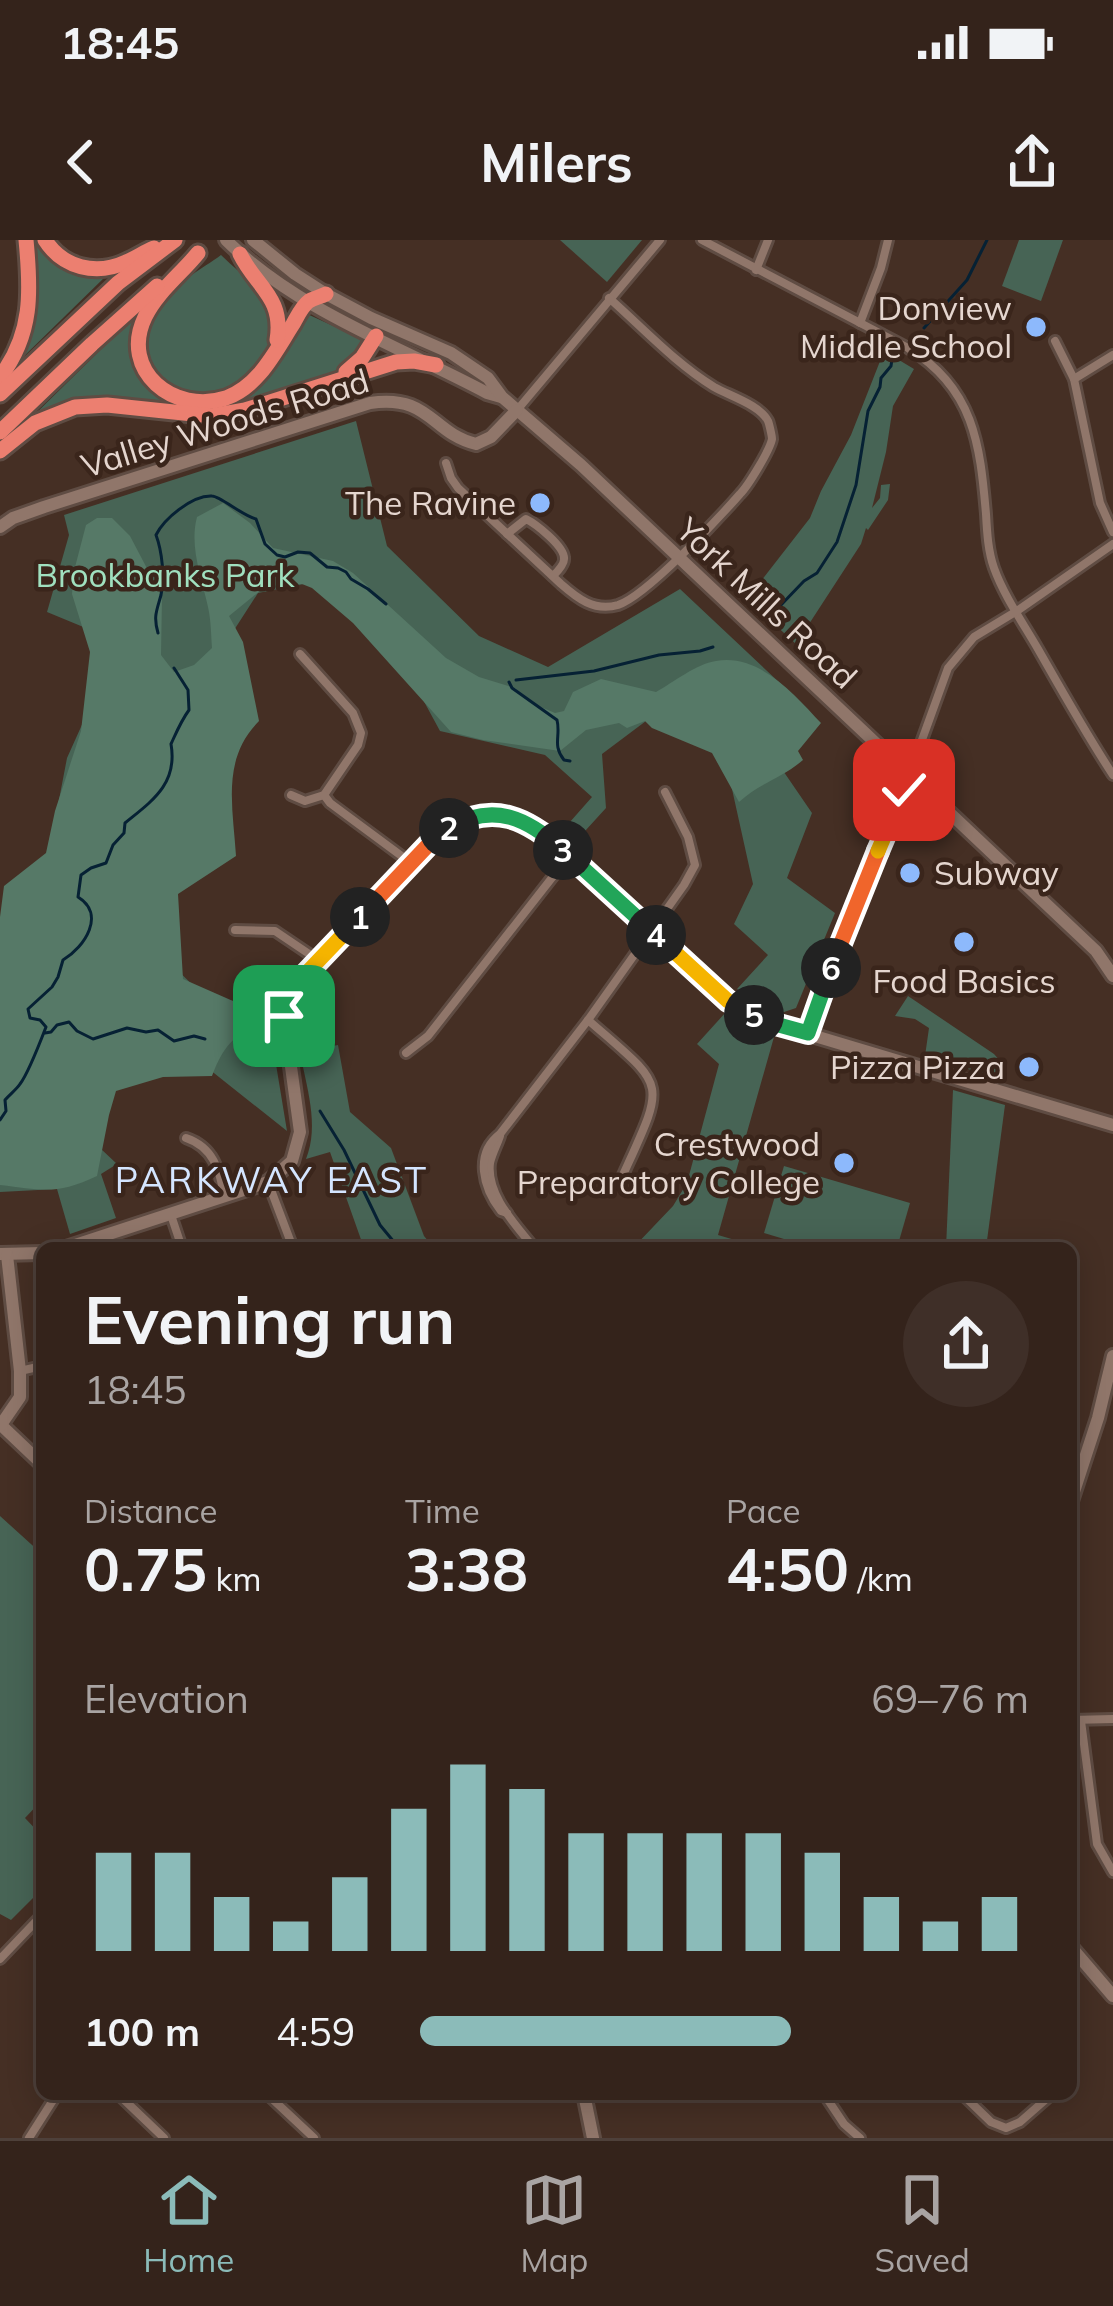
<!DOCTYPE html>
<meta charset="utf-8">
<style>
body{margin:0;font-family:Mulish,sans-serif;background:#3f2f28;color:#f1f3f6;height:100vh;display:flex;flex-direction:column;font-size:45px;white-space:nowrap}
*{box-sizing:border-box;margin:0}
p{font-size:39px;color:#a9a4a3}
.icon{flex:none;width:66px;height:66px;fill:none;stroke:currentColor;stroke-width:2;stroke-linecap:round;stroke-linejoin:round}
.map{position:relative;flex:1;overflow:hidden}
.details{position:absolute;left:36px;top:1002px;width:1041px;height:858px;display:flex;flex-direction:column;background:#34231b;border-radius:18px;box-shadow:0 6px 30px #0003,0 0 0 3px #4e403a}
.details>*{flex:none}
.pin{position:absolute;display:grid;place-items:center;width:102px;height:102px;color:#fff;margin:-51px;border-radius:24px;box-shadow:0 6px 18px #0006}
.km{position:absolute;width:60px;height:60px;margin:-30px;border-radius:50%;background:#222;color:#fff;font-size:33px;line-height:60px;text-align:center}
.round{display:grid;place-items:center;flex:none;width:126px;height:126px;border-radius:63px;background:#3f2f28}
.overview{display:flex;align-items:center;justify-content:space-between;height:204px;padding:0 48px}
h1{font-size:66px;font-weight:700;line-height:90px}
.stats{display:grid;grid-template-columns:repeat(3,1fr);gap:18px;height:204px;padding:12px 48px}
.stats div{display:grid;align-content:center}
.stats b{font-size:60px;font-weight:700}
.stats small{font-size:33px;font-weight:400}
.stats p{font-size:33px}
.chart{height:336px;padding:24px 48px}
.chart p{display:flex;justify-content:space-between}
.chart svg{width:100%;height:216px;margin-top:12px;stroke:#8bbbb9;stroke-width:6}
ul{padding:0 48px;list-style:none;font-size:39px}
li{display:grid;grid-template-columns:192px 144px 1fr;align-items:center;height:90px}
li i{height:30px;border-radius:15px;background:#8bbbb9}
.status{display:flex;justify-content:space-between;align-items:center;height:84px;padding:0 60px;background:#34231b;direction:ltr}
.status svg{height:33px;fill:currentColor}
header{display:flex;justify-content:space-between;align-items:center;height:156px;padding:0 48px;background:#34231b;font-size:54px;font-weight:700}
.tab-bar{display:flex;justify-content:space-around;align-items:center;height:168px;border-top:3px solid #4e403a;background:#34231b;font-size:33px;color:#a9a4a3}
.tab-bar a{display:grid;justify-items:center;gap:6px}
.tab-bar .current{color:#8bbbb9}
.map>svg:first-child{display:block}
.green{fill:#476455}
.forest{fill:#567967}
.lines{fill:none;stroke-linecap:round;stroke-linejoin:round}
.stream{stroke:#062134;stroke-width:3}
.street-casing{stroke:#5f4c43;stroke-width:14}
.secondary-casing{stroke:#5f4c43;stroke-width:18}
.highway-casing{stroke:#5f4c43;stroke-width:21}
.street{stroke:#90766a;stroke-width:8}
.secondary{stroke:#90766a;stroke-width:12}
.highway{stroke:#ec7f70;stroke-width:15}
.split-1-casing{stroke:#fff;stroke-width:24}
.split-2-casing{stroke:#fff;stroke-width:24}
.split-3-casing{stroke:#fff;stroke-width:24}
.split-4-casing{stroke:#fff;stroke-width:24}
.split-5-casing{stroke:#fff;stroke-width:24}
.split-6-casing{stroke:#fff;stroke-width:24}
.split-7-casing{stroke:#fff;stroke-width:24}
.split-8-casing{stroke:#fff;stroke-width:24}
.split-1{stroke:#f5b400;stroke-width:15}
.split-2{stroke:#f0652b;stroke-width:15}
.split-3{stroke:#22a559;stroke-width:15}
.split-4{stroke:#22a559;stroke-width:15}
.split-5{stroke:#f5b400;stroke-width:15}
.split-6{stroke:#22a559;stroke-width:15}
.split-7{stroke:#f0652b;stroke-width:15}
.split-8{stroke:#f5b400;stroke-width:15}
.poi-dot{fill:#8db9fc;stroke:#3a251b;stroke-width:4.5}
.labels{text-anchor:middle;stroke-width:9;stroke-linejoin:round;paint-order:stroke}
.poi-label{font-size:33px;fill:#e5d6cf;stroke:#3a251b;text-anchor:end}
.street-label{font-size:33px;fill:#e5d6cf;stroke:#3a251b}
.park-label{font-size:33px;fill:#a0e0bf;stroke:#3a251b}
.neighbourhood-label{font-size:36px;letter-spacing:3px;fill:#d4e5ff;stroke:#3a251b}
</style>
<div class="status"><b>18:45</b><svg viewBox="0 0 49 12"><path d="M0 12V9h3v3zM5 12V6h3v6zM10 12V3h3v9zM15 12V0h3v12zM26 1h20v11H26zM47 4h2v5h-2z"/></svg></div>
<header><svg class="icon" aria-label="back" viewBox="0 0 24 24"><path d="M15 5l-7 7 7 7"/></svg>Milers<svg class="icon" aria-label="share" viewBox="0 0 24 24"><path d="M12 15V3M7 8l5-5 5 5M5 13v7h14v-7"/></svg></header>
<div class="map">
<svg width="1113" height="1898" viewBox="0 0 1113 1898">
<rect width="100%" height="100%" fill="#452f24"/>
<g class="green">
<polygon points="560,0 642,0 607,42"/>
<polygon points="1019,0 1063,0 1041,61 1002,46"/>
<path d="M37 2C59 28 71 35 106 36L18 122C31 92 37 76 37 43 37 28 32 16 37 2Z"/>
<path d="M221 15C234 28 251 40 261 54 306 118 201 190 162 138 157 130 151 123 149 114 145 93 149 79 162 62 175 43 202 29 221 15Z"/>
<polygon points="305,73 366,101 350,122 334,135 248,163 202,170 240,155"/>
<path d="M135 76C130 129 139 144 187 168L104 160 28 181Z"/>
<polygon points="884,111 914,129 893,166 886,212 872,268 880,258 881,245 890,244 888,260 868,290 866,288 861,304 796,404 747,359 810,278 821,251 851,195"/>
<polygon points="356,181 387,306 479,396 548,427 680,349 798,460 762,500 812,573 787,638 835,673 796,768 781,773 758,763 737,749 768,715 734,684 753,644 728,531 699,495 646,481 602,514 606,568 575,602 562,591 592,557 545,515 440,491 402,421 314,342 258,353 227,401 166,660 166,719 208,760 273,762 271,794 287,891 185,810 91,847 84,893 117,924 101,934 116,978 70,994 57,949 0,952 0,680 49,612 67,518 94,458 93,391 47,372 69,295 64,275"/>
<polygon points="908,756 994,814 1007,829 1005,840 925,816 929,788 915,779 895,776"/>
<polygon points="726,772 774,797 718,995 762,1008 633,1008 673,966 687,943 719,824 697,804"/>
<path d="M338 805 350 872 391 908 424 996 434 1008H364L330 912 306 919C320 885 306 846 300 812Z"/>
<polygon points="953,850 1005,865 986,1008 946,1008"/>
<polygon points="784,926 910,963 897,1008 814,1008 764,993"/>
<polygon points="0,1276 42,1314 42,1560 25,1578 42,1596 42,1649 11,1680 0,1674"/>
</g>
<path class="forest" d="M223 263 250 283 273 308 333 321 353 333 446 418 479 437 515 448 529 462 555 473 564 471 573 452 601 439 656 452C674 442 696 424 716 421 759 413 795 455 821 483L798 511 803 520C781 539 761 542 739 562L712 513 652 488 645 481 627 488 619 483 586 490 560 511 483 500 451 492 353 383 312 348 302 344 266 346 229 376 243 402 259 481C221 519 233 567 236 616L178 654 183 739 242 765 285 775C244 789 227 795 212 836L163 837 116 851 109 875 97 936C57 955 43 950 0 945V677L4 646 46 613 55 571 81 491 90 412 72 354 74 331 86 285 97 278H112L130 296 162 357 161 415 174 432 194 425 212 408C211 394 211 380 208 367 202 338 189 307 197 277Z"/>
<g class="lines">
<g class="stream">
<polyline points="924,88 967,40 987,0"/>
<polyline points="780,366 804,341 817,333 837,302 856,245 868,171 880,147 881,138 891,126 892,119"/>
<path d="M158 393C153 376 157 370 161 355 165 338 162 311 156 295 164 279 192 255 212 256 220 256 243 276 256 279L265 304 277 315 285 317 298 312 310 313 327 327 338 328 346 332 351 339 368 349 386 364"/>
<polyline points="516,440 594,431 659,415 700,411 713,407"/>
<path d="M509 442 512 448 557 480C561 496 552 505 564 520L570 521"/>
<polyline points="45,793 51,792 57,785 69,782 77,791 93,799 127,788 146,792 158,790 174,801 194,796 205,799"/>
<polyline points="320,871 344,910 380,985 399,1008"/>
<path d="M0 880 6 871 5 860C10 854 16 850 20 844 27 835 41 800 46 787L40 780 30 778 28 769 52 747 58 737 63 720C85 707 106 674 78 657L81 635 91 628 106 623 113 605 124 593 125 583C152 561 178 544 171 504 177 491 181 481 189 470L188 450 174 428"/>
</g>
<g class="street-casing">
<g id="street">
<path d="M702 0 908 108C974 148 980 204 986 274 987 292 988 311 994 328 1004 356 1023 383 1038 409 1062 451 1086 494 1113 535"/>
<polyline points="756,30 768,0"/>
<polyline points="860,83 881,28 888,0"/>
<polyline points="1055,101 1074,139 1100,263 1113,292"/>
<polyline points="1074,139 1113,115"/>
<polyline points="518,169 660,0"/>
<path d="M446 223 451 238 458 248 561 344C577 358 594 372 618 365 646 356 718 279 740 254 748 246 770 210 772 199 772 196 769 183 768 181 760 165 730 156 714 147 675 123 643 88 609 58"/>
<path d="M507 294 526 279C536 284 564 306 564 318 565 324 557 332 553 336"/>
<polyline points="910,533 948,428 974,397 1017,371 1113,304"/>
<polyline points="291,555 305,561 324,555 358,505 361,493 353,473 300,414"/>
<polyline points="324,555 330,563 411,623"/>
<polyline points="235,690 275,691 318,720"/>
<path d="M588 780C667 849 667 838 623 935"/>
<polyline points="406,813 428,796 569,616"/>
<path d="M500 896C497 905 492 914 490 923 486 955 516 985 534 1008"/>
<path d="M186 898C213 907 220 930 224 956"/>
<polyline points="268,942 293,1008"/>
<path d="M507 973 501 971C483 948 474 914 500 894L588 780 684 645 695 625 688 597 665 552"/>
<polyline points="171,975 182,1008"/>
<polyline points="20,1131 42,1126"/>
<polyline points="1071,1480 1113,1479"/>
<polyline points="1081,1481 1097,1604 1113,1632"/>
<polyline points="0,1719 42,1675"/>
<polyline points="118,1854 164,1898"/>
<polyline points="267,1854 314,1898"/>
<polyline points="824,1854 844,1884 860,1898"/>
<polyline points="962,1854 991,1882 1006,1888 1020,1882 1052,1854"/>
<polyline points="29,1898 57,1854"/>
</g>
</g>
<g class="secondary-casing">
<g id="secondary">
<path d="M226 0C298 71 399 106 487 153L501 157"/>
<polyline points="253,0 295,34 326,54 371,78 451,113 488,138 502,157 581,225 1096,711 1113,736"/>
<path d="M0 287 13 278 44 267 370 163C430 154 431 193 476 204L491 197 517 170"/>
<polyline points="808,793 839,706 910,535"/>
<path d="M66 1008 268 942 292 921 300 892 284 776 291 756 299 741 431 602C463 575 492 570 531 583L728 761 768 782 1113 885"/>
<polyline points="1,1014 42,1013"/>
<polyline points="1,1185 42,1224"/>
<polyline points="0,1186 20,1157 20,1131 7,1015"/>
<polyline points="1071,1261 1098,1178 1113,1116"/>
<polyline points="1071,1707 1113,1756"/>
<polyline points="584,1854 593,1898"/>
</g>
</g>
<g class="highway-casing">
<g id="highway">
<path d="M45 0C63 28 96 36 126 22 136 18 144 12 154 8"/>
<path d="M198 13C181 34 157 52 145 77 119 131 174 175 226 158 259 146 275 112 293 84 297 77 302 66 309 61 314 58 320 57 326 54"/>
<path d="M240 14C256 47 284 57 277 100"/>
<polyline points="346,132 362,118 376,96"/>
<path d="M0 137C33 94 31 51 26 0"/>
<polyline points="0,154 118,43 175,0"/>
<polyline points="0,192 92,104 157,46"/>
<polyline points="0,211 35,183 75,167 107,165 212,176 245,170 396,122 414,121 436,125"/>
</g>
</g>
<use href="#street" class="street"/>
<use href="#secondary" class="secondary"/>
<use href="#highway" class="highway"/>
</g>
<g class="lines">
<g class="split-1-casing">
<polyline id="split-1" points="284,776 299,741 360,677"/>
</g>
<g class="split-2-casing">
<polyline id="split-2" points="360,677 431,602 449,588"/>
</g>
<g class="split-3-casing">
<path id="split-3" d="M449 588C494 561 528 579 563 610"/>
</g>
<g class="split-4-casing">
<polyline id="split-4" points="563,610 656,695"/>
</g>
<g class="split-5-casing">
<polyline id="split-5" points="656,695 728,761 754,775"/>
</g>
<g class="split-6-casing">
<polyline id="split-6" points="754,775 768,782 808,793 831,728"/>
</g>
<g class="split-7-casing">
<polyline id="split-7" points="831,728 878,611"/>
</g>
<g class="split-8-casing">
<polyline id="split-8" points="878,611 904,550"/>
</g>
<use href="#split-1" class="split-1"/>
<use href="#split-2" class="split-2"/>
<use href="#split-3" class="split-3"/>
<use href="#split-4" class="split-4"/>
<use href="#split-5" class="split-5"/>
<use href="#split-6" class="split-6"/>
<use href="#split-7" class="split-7"/>
<use href="#split-8" class="split-8"/>
</g>
<g class="poi-dot">
<circle cx="1036" cy="87" r="12"/>
<circle cx="540" cy="263" r="12"/>
<circle cx="910" cy="633" r="12"/>
<circle cx="964" cy="702" r="12"/>
<circle cx="1029" cy="827" r="12"/>
<circle cx="844" cy="923" r="12"/>
</g>
<g class="labels">
<g class="poi-label">
<text x="1012" y="80">Donview<tspan x="1012" dy="38">Middle School</tspan></text>
<text x="516" y="275">The Ravine</text>
<text x="934" y="645" text-anchor="start">Subway</text>
<text x="964" y="753" text-anchor="middle">Food Basics</text>
<text x="1005" y="839">Pizza Pizza</text>
<text x="820" y="916">Crestwood<tspan x="820" dy="38">Preparatory College</tspan></text>
</g>
<g class="street-label">
<text transform="translate(225 183) rotate(-17)" y="12">Valley Woods Road</text>
<text transform="translate(767 363) rotate(43)" y="12">York Mills Road</text>
</g>
<g class="park-label">
<text x="165" y="347">Brookbanks Park</text>
</g>
<g class="neighbourhood-label">
<text x="272" y="953">PARKWAY EAST</text>
</g>
</g>
</svg>
<div class="pin" style="left:284px;top:776px;background:#1e9e55"><svg class="icon" aria-label="arrive" viewBox="0 0 24 24"><path d="M6 21V4h12l-3 4 3 4H6"/></svg></div>
<div class="pin" style="left:904px;top:550px;background:#d93025"><svg class="icon" aria-label="check" viewBox="0 0 24 24"><path d="M5 12l5 5 9-10"/></svg></div>
<b class="km" style="left:360px;top:677px">1</b>
<b class="km" style="left:449px;top:588px">2</b>
<b class="km" style="left:563px;top:610px">3</b>
<b class="km" style="left:656px;top:695px">4</b>
<b class="km" style="left:754px;top:775px">5</b>
<b class="km" style="left:831px;top:728px">6</b>
<section class="details">
<div class="overview"><div><h1>Evening run</h1><p>18:45</p></div><a class="round"><svg class="icon" aria-label="share" viewBox="0 0 24 24"><path d="M12 15V3M7 8l5-5 5 5M5 13v7h14v-7"/></svg></a></div>
<div class="stats">
<div><p>Distance</p><b>0.75<small> km</small></b></div>
<div><p>Time</p><b>3:38</b></div>
<div><p>Pace</p><b>4:50<small> /km</small></b></div>
</div>
<div class="chart"><p><span>Elevation</span>69–76 m</p>
<svg viewBox="0 0 160 44" preserveAspectRatio="none"><path d="M5 44V24M15 44V24M25 44V33M35 44V38M45 44V29M55 44V15M65 44V6M75 44V11M85 44V20M95 44V20M105 44V20M115 44V20M125 44V24M135 44V33M145 44V38M155 44V33"/></svg>
</div>
<ul>
<li><b>100 m</b>4:59<i style="width:61%"></i></li>
</ul>
</section>
</div>
<nav class="tab-bar">
<a class="current"><svg class="icon" aria-label="home" viewBox="0 0 24 24"><path d="M3 11l9-7 9 7M6 9v11h12V9"/></svg>Home</a>
<a><svg class="icon" aria-label="map" viewBox="0 0 24 24"><path d="M3 6l6-2 6 2 6-2v14l-6 2-6-2-6 2zM9 4v14M15 6v14"/></svg>Map</a>
<a><svg class="icon" aria-label="saved" viewBox="0 0 24 24"><path d="M7 4h10v16l-5-4-5 4z"/></svg>Saved</a>
</nav>
